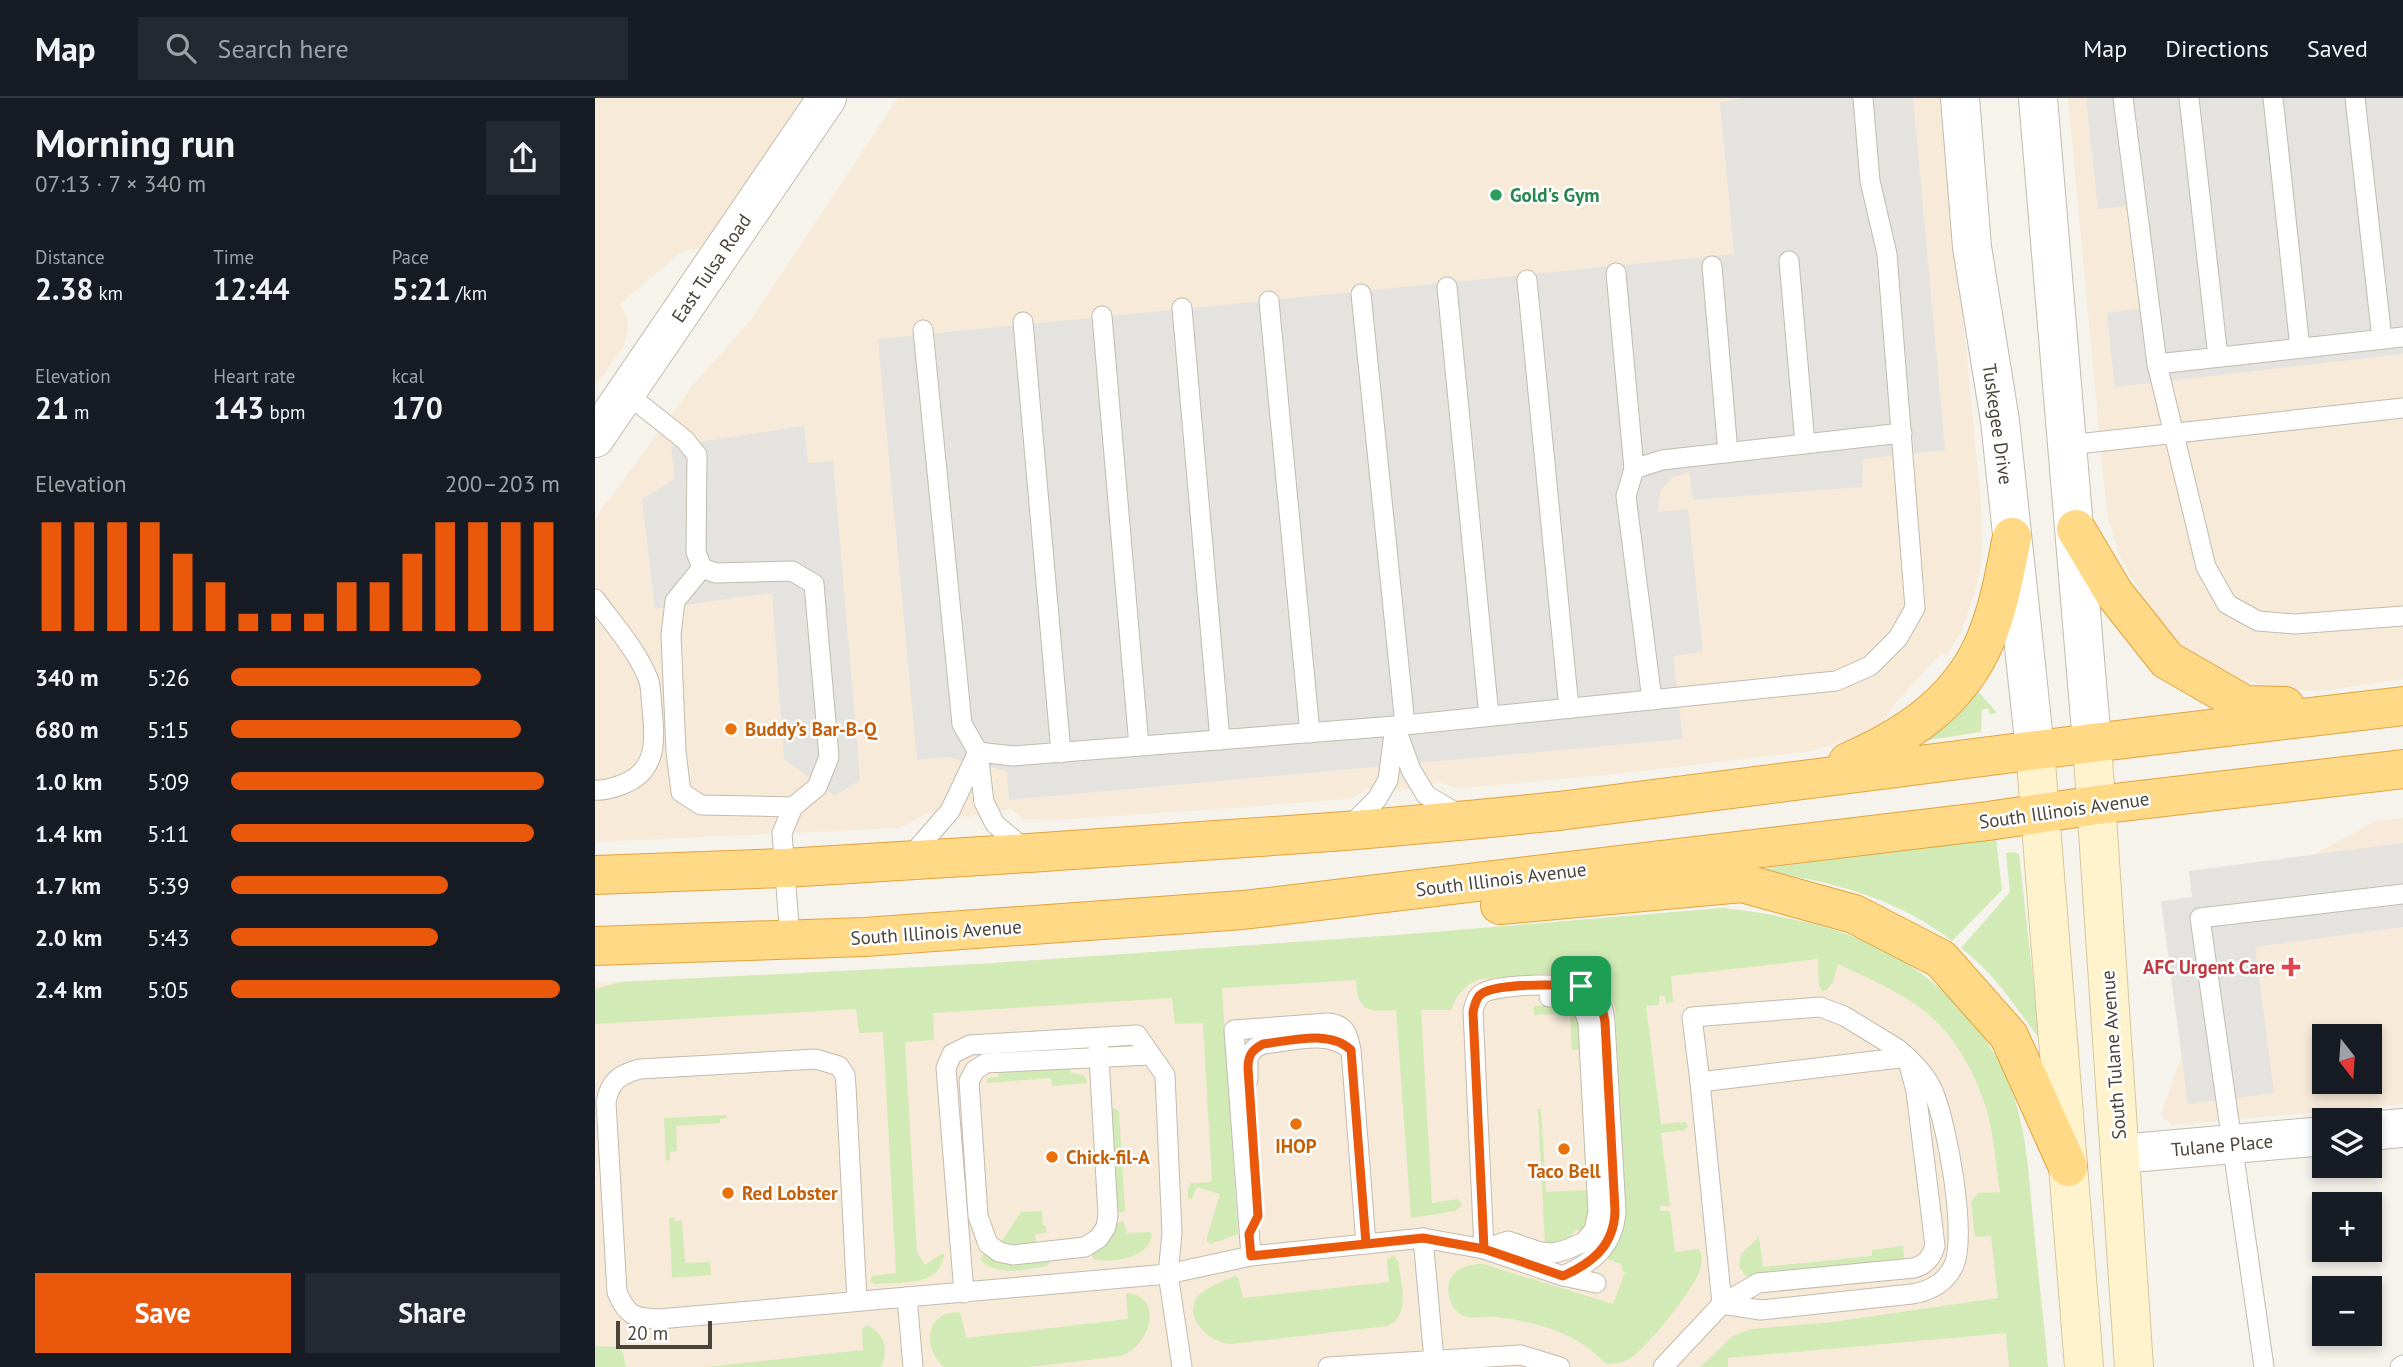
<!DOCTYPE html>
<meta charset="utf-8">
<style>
body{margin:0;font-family:"PT Sans",sans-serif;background:#242831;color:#f1f3f6;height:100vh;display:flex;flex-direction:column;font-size:26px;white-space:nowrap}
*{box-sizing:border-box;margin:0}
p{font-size:23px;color:#9ea1a6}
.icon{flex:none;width:38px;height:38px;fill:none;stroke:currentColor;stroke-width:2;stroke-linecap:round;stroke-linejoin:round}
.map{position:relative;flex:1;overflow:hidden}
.details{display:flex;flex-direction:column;background:#171b24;width:595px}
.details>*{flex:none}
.needle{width:46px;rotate:163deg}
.tools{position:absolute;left:1717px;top:926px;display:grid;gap:14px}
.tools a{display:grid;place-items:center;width:70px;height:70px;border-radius:0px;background:#171b24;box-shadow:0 4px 10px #0003;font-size:35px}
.scale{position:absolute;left:21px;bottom:18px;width:96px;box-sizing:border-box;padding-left:7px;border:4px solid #4b4439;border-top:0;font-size:19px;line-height:24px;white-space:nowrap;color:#4b4439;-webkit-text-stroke:5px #fff;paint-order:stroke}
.pin{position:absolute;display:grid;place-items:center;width:60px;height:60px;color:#fff;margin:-30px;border-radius:14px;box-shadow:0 4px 10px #0006}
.round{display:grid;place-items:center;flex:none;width:74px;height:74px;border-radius:0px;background:#242831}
.overview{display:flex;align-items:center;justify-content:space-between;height:119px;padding:0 35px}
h1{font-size:38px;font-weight:700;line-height:52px}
.stats{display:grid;grid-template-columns:repeat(3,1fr);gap:10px;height:119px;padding:7px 35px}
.stats div{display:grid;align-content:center}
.stats b{font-size:30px;font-weight:700}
.stats small{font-size:19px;font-weight:400}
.stats p{font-size:19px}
.chart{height:196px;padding:14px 35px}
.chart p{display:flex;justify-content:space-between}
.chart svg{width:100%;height:126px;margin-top:7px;stroke:#ea580c;stroke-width:6}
.primary-button{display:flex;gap:14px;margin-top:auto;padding:14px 35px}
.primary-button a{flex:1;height:80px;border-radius:0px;background:#ea580c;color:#fff;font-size:28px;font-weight:700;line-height:80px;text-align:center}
.primary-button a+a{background:#242831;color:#f1f3f6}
ul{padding:0 35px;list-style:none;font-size:23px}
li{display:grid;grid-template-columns:112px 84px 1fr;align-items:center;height:52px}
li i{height:18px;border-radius:9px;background:#ea580c}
header{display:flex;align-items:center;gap:42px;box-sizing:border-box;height:98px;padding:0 35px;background:#171b24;border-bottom:2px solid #363941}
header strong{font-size:33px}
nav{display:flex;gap:38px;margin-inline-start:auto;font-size:24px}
.search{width:490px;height:63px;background:#242831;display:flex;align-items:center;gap:18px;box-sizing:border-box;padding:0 24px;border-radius:0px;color:#9ea1a6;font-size:26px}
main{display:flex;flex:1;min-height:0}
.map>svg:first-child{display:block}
.commercial{fill:#f7ead8;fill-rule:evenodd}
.grass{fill:#d2eab5}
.parking{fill:#e5e3e0}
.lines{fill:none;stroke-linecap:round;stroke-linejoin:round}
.service-casing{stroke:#c2bbae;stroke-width:21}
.minor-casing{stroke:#c2bbae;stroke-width:40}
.tertiary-casing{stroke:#c2bbae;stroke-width:40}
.secondary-casing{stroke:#d6c79b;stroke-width:40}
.trunk-casing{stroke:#e0a43c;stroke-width:40}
.service{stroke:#fff;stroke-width:19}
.minor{stroke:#fff;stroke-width:38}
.tertiary{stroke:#fff;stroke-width:38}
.secondary{stroke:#fff3cd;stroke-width:38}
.trunk{stroke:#ffd985;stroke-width:38}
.route-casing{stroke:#fff;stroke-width:14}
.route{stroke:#ea580c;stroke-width:9}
.leisure-dot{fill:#2e9e5b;stroke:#fff;stroke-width:2.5}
.food-dot{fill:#e8710a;stroke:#fff;stroke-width:2.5}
.health-dot{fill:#e0444e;stroke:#fff;stroke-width:2.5}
.labels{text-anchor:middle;stroke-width:5;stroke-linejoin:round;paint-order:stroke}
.leisure-label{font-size:19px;font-weight:bold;fill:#27864d;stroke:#fff;text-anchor:start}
.street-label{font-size:19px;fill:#4b4439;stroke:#fff}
.food-label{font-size:19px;font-weight:bold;fill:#c56008;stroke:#fff;text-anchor:start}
.health-label{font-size:19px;font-weight:bold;fill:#be3a42;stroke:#fff;text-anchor:end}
</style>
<header>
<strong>Map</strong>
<div class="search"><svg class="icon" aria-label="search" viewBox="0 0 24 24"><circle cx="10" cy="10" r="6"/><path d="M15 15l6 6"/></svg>Search here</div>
<nav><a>Map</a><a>Directions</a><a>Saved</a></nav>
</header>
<main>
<section class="details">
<div class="overview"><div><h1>Morning run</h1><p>07:13 · 7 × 340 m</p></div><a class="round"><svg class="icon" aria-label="share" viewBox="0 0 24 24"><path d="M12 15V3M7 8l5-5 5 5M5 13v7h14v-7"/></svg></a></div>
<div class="stats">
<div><p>Distance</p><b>2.38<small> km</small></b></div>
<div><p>Time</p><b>12:44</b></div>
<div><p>Pace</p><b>5:21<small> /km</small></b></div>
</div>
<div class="stats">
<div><p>Elevation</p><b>21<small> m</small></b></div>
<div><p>Heart rate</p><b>143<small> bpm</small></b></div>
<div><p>kcal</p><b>170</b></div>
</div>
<div class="chart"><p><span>Elevation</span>200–203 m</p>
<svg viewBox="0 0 160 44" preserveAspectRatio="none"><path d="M5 44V6M15 44V6M25 44V6M35 44V6M45 44V17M55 44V27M65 44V38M75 44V38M85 44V38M95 44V27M105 44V27M115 44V17M125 44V6M135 44V6M145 44V6M155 44V6"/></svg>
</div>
<ul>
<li><b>340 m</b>5:26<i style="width:76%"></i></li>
<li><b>680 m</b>5:15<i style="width:88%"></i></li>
<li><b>1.0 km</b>5:09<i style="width:95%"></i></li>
<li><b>1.4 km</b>5:11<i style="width:92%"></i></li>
<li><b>1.7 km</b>5:39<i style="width:66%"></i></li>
<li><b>2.0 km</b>5:43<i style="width:63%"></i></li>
<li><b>2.4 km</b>5:05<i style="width:100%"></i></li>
</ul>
<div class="primary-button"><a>Save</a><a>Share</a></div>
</section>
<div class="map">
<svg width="1808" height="1269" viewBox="0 0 1808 1269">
<rect width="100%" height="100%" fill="#f6f3ec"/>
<g class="commercial">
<polygon points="0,0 222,0 109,149 85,155 25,206 31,217 33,229 29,248 0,288"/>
<polygon points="303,0 1347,0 1386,405 1387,456 1383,484 1366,534 1351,558 1346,555 1299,607 1288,624 1263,639 1217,653 1030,675 869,690 859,690 843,683 835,688 806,692 770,691 759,700 752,701 625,711 460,722 428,721 416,711 374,719 332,715 305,730 0,744 0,421 98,287 155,223"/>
<polygon points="1473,0 1808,0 1808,581 1733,592 1711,593 1663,586 1642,579 1596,554 1568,530 1563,519 1547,497 1531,470 1522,451 1513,420 1508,376"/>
<path d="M1808 720V1006L1577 1027 1566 1017 1642 799 1780 723ZM1729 938H1774V984H1729Z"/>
<polygon points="1128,810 1175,816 1246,834 1348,892 1409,974 1421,1004 1431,1053 1453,1269 0,1269 0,885 384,866 803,837"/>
</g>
<g class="grass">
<polygon points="1381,591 1402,615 1395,616 1393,610 1387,612 1386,634 1327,643"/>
<path d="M1401 741 1407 792 1357 843C1304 801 1237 783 1171 774V770Z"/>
<path d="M1418 754 1424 756 1444 936 1442 938C1419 906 1398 874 1366 850L1415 794 1411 755Z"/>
<path d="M1128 810C1219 821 1297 839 1362 907 1385 931 1405 960 1416 991 1433 1036 1434 1085 1439 1132 1443 1178 1449 1223 1453 1269H1414L1411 1235 1133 1260V1269H1105L1138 1238 1156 1231 1237 1224 1403 1200 1396 1138 1380 1139 1376 1104 1383 1095 1405 1094C1401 1067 1399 1038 1392 1013 1382 979 1361 939 1333 916 1307 894 1274 881 1243 866L1238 884 1232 892 1227 893 1224 887 1223 861 1076 878 1078 903 1071 906 1070 898H1064V907L1051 908 1066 1026 1090 1024 1093 1028 1090 1032 1066 1035 1075 1108H1065V1113H1075L1080 1154 1104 1151C1108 1158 1107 1165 1105 1172 1098 1192 1054 1247 1037 1259 1028 1265 1021 1266 1011 1266 983 1235 942 1224 902 1219 890 1217 876 1223 865 1216 854 1209 849 1187 858 1177 865 1168 878 1166 888 1166L1018 1206 1030 1174 1026 1172 1027 1166 1012 1161 1027 1136 1030 1115 1020 910C1017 898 1010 885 998 879 978 870 911 880 886 881 870 886 862 896 856 912H826L837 1105 863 1101 867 1107 860 1113 816 1120 801 912C772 914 763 914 761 882L627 890 643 1136 616 1146 612 1144V1139L625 1096 602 1089 597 1101 593 1100V1091L596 1085 617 1084 608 925 580 926 577 900 338 915 339 942 310 944 322 1155 330 1167 346 1156H349C347 1189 303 1184 280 1186L275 1183 277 1178 301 1175 288 934 264 935 261 911 0 926V891L26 884 384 866 803 837Z"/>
<polygon points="968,907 983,915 986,951 977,952 975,915 939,917 939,908"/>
<polygon points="475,969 476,975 489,977 492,985 457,988 456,980 391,985 393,980 403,979 403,974"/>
<polygon points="519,1010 524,1013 530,1112 527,1115 523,1114 521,1108 516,1013"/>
<path d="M943 1011H946L951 1094 991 1092C996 1108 994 1119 986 1134L982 1131 975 1139 978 1142 970 1146H950Z"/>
<polygon points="132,1017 132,1020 125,1021 125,1025 81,1028 82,1053 75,1054 75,1062 71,1063 69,1020"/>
<polygon points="447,1113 448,1128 451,1128 451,1135 440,1136 441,1145 421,1148 406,1144 426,1114"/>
<polygon points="74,1120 79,1120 80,1123 87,1123 90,1165 115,1164 116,1177 77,1180"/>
<path d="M528 1123 532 1135 554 1134 557 1136C555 1160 517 1166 498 1161L497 1157 520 1126Z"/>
<polygon points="1164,1139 1168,1169 1277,1158 1277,1152 1308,1148 1310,1164 1258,1169 1258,1165 1249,1166 1249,1170 1151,1178 1144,1169 1146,1156"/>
<path d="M389 1155 408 1165 453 1162 455 1165 451 1168C429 1172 404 1179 385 1162Z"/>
<path d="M797 1157 803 1162C805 1184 817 1216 793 1228L636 1246C615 1245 584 1218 605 1196 614 1188 629 1183 640 1178L643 1179 648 1200 794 1184 792 1162Z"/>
<path d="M531 1195C569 1197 557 1247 526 1258L434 1269H349C327 1250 330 1214 364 1214L366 1217 371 1240 533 1221Z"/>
<path d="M272 1227C290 1236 294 1251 286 1269H111L268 1252 267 1231Z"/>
<polygon points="0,1248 23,1249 28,1255 31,1269 0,1269"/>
</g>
<g class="parking">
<polygon points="1149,0 1318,0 1350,352 1268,361 1267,389 1098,402 1094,374 1077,380 1066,392 1063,414 1093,411 1108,554 1078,558 1088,641 414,702 412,673 352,659 322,662 283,241 1139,156 1125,4"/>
<polygon points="1491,0 1808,0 1808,256 1520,289 1512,215 1564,208 1552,106 1503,111"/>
<polygon points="209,328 213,365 238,363 265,682 240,698 189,661 177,495 60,511 47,401 80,381 76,348"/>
<polygon points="1808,745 1808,829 1660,849 1679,995 1593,1006 1566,803 1597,799 1594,773"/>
</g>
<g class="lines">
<g class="service-casing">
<g id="service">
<polyline points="1528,0 1562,266 1611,469 1632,506 1663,523 1700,526 1808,518"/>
<polyline points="1594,0 1623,259"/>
<polyline points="1678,0 1705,250"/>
<polyline points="1760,0 1787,241"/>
<polyline points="1194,163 1210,346"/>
<polyline points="1117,168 1133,355"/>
<polyline points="1021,175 1039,371"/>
<polyline points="932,182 974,610"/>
<polyline points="852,189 894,618"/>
<polyline points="766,196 810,627"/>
<polyline points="674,203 715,635"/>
<polyline points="587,210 625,642"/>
<polyline points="507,218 544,648"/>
<polyline points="428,224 466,655"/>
<polyline points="328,232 367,626 383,654 418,658 800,628 1241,583 1275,568 1303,540 1320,510 1292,156 1275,83 1268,0"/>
<polyline points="1562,266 1808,239"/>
<polyline points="31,295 90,342 102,357 101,454 107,470 121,475 197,473 219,486 234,659 222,689 198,709 187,735 195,842"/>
<polyline points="1473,347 1808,310"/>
<polyline points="107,470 80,503 76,537 81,654 86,694 106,707 198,709"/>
<path d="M0 501C18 526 43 553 54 583 56 591 56 601 57 610 60 642 63 674 26 687 18 690 9 693 0 692"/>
<polyline points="1057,602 1031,398 1039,371 1067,362 1307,335"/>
<polyline points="755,728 782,701 793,682 800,628 816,672 831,697 867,718"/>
<polyline points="314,760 355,713 383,654 389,704 400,726 433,754"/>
<polyline points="503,940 504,959 513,1117 511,1129 504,1140 490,1149 418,1157 404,1154 393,1146 383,1118 374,983 380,972 391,965 555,957"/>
<path d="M1312 959C1323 970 1332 979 1338 993 1352 1025 1372 1136 1359 1167 1351 1185 1335 1193 1317 1196L1166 1212 1127 1206 1105 984Z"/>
<path d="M653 982V959L660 950 668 946C696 943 734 931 756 952"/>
<path d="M828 1140 889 1151 968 1178C997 1165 1019 1148 1021 1113L1010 924C1009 914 1007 901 998 894 984 883 903 886 888 895 881 899 880 906 878 913L889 1151"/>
<path d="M889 1151 913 1143 945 1154 959 1155 973 1151 989 1144 999 1132 1003 1114 993 925C988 902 975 898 954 899"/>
<path d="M656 1158 639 932 734 925C751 927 753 937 756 952L771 1146"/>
<polyline points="968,1178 1001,1185"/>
<path d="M262 1203 251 988 250 977 244 968 221 961 45 971C25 976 15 983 11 1004L22 1194C32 1218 39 1220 64 1221L312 1199"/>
<polyline points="318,1269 312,1199 573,1176 577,1135 570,977 542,937 375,947 357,956 351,970 369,1195"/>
<polyline points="587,1269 573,1176 656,1158 828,1140 839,1262"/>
<polyline points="733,1269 926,1257 965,1269"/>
<path d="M1068 1269 1127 1206 1163 1185 1319 1170C1330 1167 1337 1159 1340 1148L1321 993 1312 959 1303 951 1249 918 1225 909 1097 919 1105 984"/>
<polyline points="1669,1269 1605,820 1808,796"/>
<polyline points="1805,1269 1808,1267"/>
</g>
</g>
<g class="minor-casing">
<g id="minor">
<polyline points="0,340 232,0"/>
<polyline points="1774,1033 1808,1030"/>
<polyline points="1525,1056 1729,1038"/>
</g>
</g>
<g class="tertiary-casing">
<g id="tertiary">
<polyline points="1365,0 1377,149 1405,323 1440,652"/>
<polyline points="1443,0 1497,645"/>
</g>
</g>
<g class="secondary-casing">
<g id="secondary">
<polyline points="1497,645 1539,1269"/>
<polyline points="1440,652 1489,1269"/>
</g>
</g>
<g class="trunk-casing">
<g id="trunk">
<polyline points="1481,431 1519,495 1572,562 1650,607 1690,608"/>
<path d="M1253 664C1312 638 1364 604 1390 543 1404 510 1410 474 1417 439"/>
<polyline points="0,777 190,770 434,755 750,733 874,722 964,713 1497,645 1808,608"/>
<polyline points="905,807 1147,785 1259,816 1346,861 1414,938 1473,1069"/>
<polyline points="0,848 270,839 648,812 1393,723 1502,707 1808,671"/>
</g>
</g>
<use href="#service" class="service"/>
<use href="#minor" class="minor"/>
<use href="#tertiary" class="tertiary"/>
<use href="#secondary" class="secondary"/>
<use href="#trunk" class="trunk"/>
</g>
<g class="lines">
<g class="route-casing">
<path id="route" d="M986 888C966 887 896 884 884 898 881 902 879 909 878 914L889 1151 828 1140 771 1146 756 952C734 931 695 943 668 946 657 952 653 957 653 970L663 1118 654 1136 656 1158 828 1140 889 1151 968 1178C997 1165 1019 1148 1020 1113L1010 924C1007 906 1003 896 986 888"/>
</g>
<use href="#route" class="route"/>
</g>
<circle class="leisure-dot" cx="901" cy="97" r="7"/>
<g class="food-dot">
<circle cx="136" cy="631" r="7"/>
<circle cx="701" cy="1026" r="7"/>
<circle cx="969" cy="1051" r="7"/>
<circle cx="457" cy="1059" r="7"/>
<circle cx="133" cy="1095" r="7"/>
</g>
<path class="health-dot" d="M1692.5 858.5h7v7h7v7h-7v7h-7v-7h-7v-7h7z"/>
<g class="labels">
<g class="leisure-label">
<text x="915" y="104">Gold's Gym</text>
</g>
<g class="street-label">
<text transform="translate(116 170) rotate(-56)" y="7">East Tulsa Road</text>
<text transform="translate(1403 326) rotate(82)" y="7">Tuskegee Drive</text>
<text transform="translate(1469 712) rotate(-8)" y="7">South Illinois Avenue</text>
<text transform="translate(906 781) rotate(-7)" y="7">South Illinois Avenue</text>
<text transform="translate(341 834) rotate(-4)" y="7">South Illinois Avenue</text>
<text transform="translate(1518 957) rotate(-94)" y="7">South Tulane Avenue</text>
<text transform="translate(1627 1047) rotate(-5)" y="7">Tulane Place</text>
</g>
<g class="food-label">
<text x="150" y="638">Buddy’s Bar-B-Q</text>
<text x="701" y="1055" text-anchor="middle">IHOP</text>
<text x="471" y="1066">Chick-fil-A</text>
<text x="969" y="1080" text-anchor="middle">Taco Bell</text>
<text x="147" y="1102">Red Lobster</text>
</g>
<g class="health-label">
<text x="1680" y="876">AFC Urgent Care</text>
</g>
</g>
</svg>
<div class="tools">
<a><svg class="needle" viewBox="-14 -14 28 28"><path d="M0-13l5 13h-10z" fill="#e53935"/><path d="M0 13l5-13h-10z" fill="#9ea1a6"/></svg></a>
<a><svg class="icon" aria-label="layers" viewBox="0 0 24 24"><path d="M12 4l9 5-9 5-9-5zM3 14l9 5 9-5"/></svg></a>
<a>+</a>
<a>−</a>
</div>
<div class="scale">20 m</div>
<div class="pin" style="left:986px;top:888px;background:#1e9e55"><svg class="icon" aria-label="arrive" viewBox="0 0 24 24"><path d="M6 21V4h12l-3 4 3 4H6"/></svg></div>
</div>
</main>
